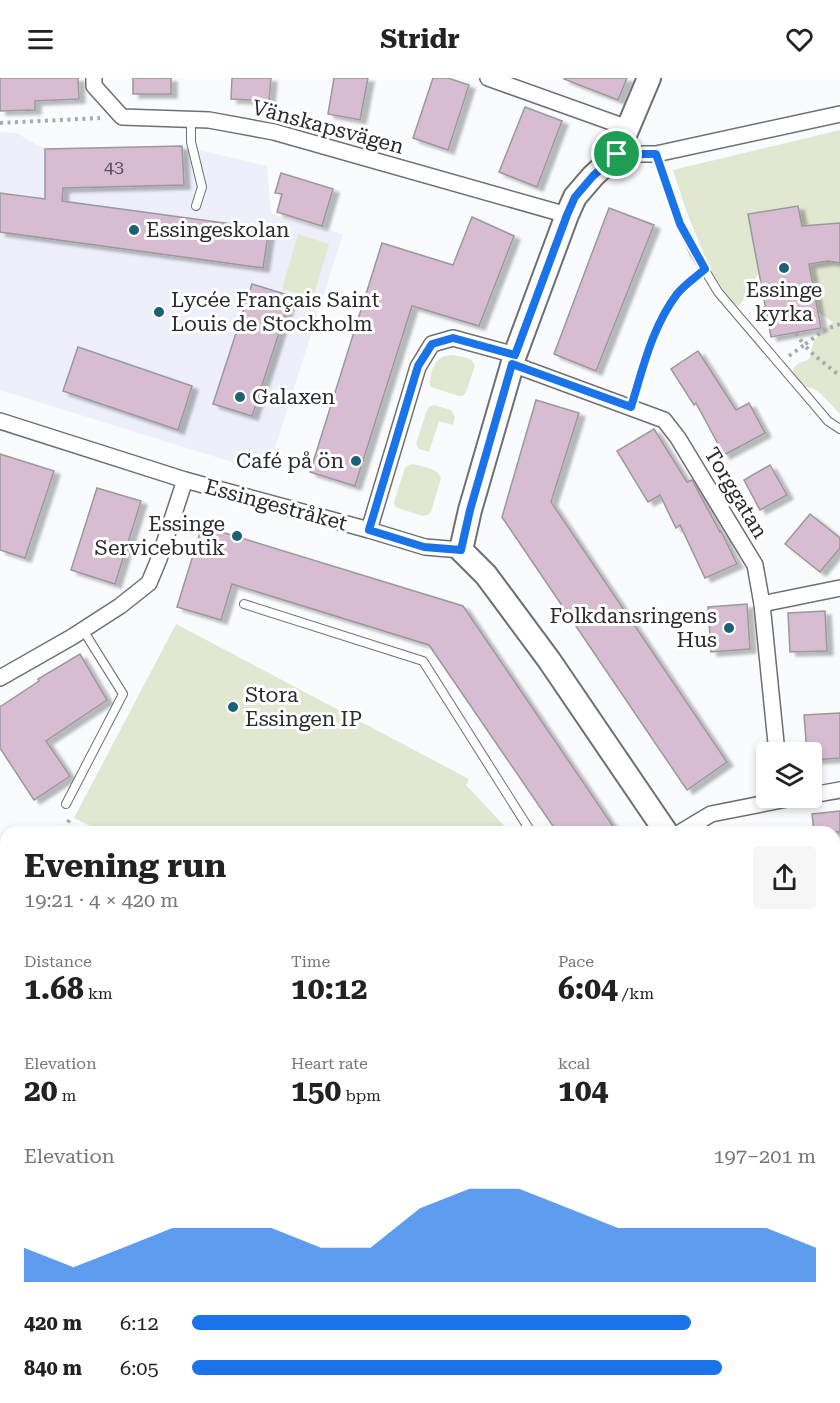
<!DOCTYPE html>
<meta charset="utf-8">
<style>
body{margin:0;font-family:"Roboto Serif",serif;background:#f6f6f6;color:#222;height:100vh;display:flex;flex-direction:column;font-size:22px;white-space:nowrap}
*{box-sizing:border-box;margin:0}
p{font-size:20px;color:#767676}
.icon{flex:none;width:33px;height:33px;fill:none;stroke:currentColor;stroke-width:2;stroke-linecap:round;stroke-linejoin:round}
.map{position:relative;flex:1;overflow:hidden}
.drawer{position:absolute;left:0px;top:748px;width:840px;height:578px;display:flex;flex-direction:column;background:#fff;border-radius:18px 18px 0 0;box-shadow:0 3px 9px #0003}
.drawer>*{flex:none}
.buttons{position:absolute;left:756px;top:664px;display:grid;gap:12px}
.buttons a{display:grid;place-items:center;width:66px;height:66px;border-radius:6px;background:#fff;box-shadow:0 3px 9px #0003;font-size:30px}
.pin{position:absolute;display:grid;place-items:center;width:51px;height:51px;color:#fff;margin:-26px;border:3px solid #fff;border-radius:50%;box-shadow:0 2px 6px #0007}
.round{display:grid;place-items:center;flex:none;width:63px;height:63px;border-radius:6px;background:#f6f6f6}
.headline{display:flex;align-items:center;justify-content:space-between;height:102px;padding:0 24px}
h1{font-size:33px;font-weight:700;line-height:45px}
.metrics{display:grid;grid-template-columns:repeat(3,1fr);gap:9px;height:102px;padding:6px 24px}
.metrics div{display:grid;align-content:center}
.metrics b{font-size:30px;font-weight:700}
.metrics small{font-size:16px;font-weight:400}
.metrics p{font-size:16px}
.chart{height:168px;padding:12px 24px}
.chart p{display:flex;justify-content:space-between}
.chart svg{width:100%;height:108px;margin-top:6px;fill:#1a73e8;opacity:.7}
ul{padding:0 24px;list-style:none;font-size:20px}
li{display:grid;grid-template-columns:96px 72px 1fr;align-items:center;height:45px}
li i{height:15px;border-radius:8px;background:#1a73e8}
header{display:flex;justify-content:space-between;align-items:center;height:78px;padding:0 24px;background:#fff;font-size:27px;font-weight:700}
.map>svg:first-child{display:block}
.built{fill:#edeffa}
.green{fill:#e2e7d1}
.water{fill:#a8cbd9;stroke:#829ba5;stroke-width:1.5}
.building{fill:#d8bdd2;stroke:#9b989b;stroke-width:1.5;filter:url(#shadow)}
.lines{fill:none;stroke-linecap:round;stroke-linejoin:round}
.lane-casing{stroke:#6e6f72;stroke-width:10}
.street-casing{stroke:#6e6f72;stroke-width:18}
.secondary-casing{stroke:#6e6f72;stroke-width:26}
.path{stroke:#aaaaad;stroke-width:4;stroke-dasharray:3 4.5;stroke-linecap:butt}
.lane{stroke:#fff;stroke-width:8}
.street{stroke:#fff;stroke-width:15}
.secondary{stroke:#fff;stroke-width:22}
.route-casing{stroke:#fff;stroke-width:12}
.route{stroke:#1a73e8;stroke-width:8}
.poi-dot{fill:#1c6173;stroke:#fff;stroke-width:2}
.labels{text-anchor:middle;stroke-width:6;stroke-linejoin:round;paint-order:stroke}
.number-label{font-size:18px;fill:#565056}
.street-label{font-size:21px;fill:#2b2b2c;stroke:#fff}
.poi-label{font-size:21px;fill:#2b2b2c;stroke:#fff;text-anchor:start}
</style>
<header><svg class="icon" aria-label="menu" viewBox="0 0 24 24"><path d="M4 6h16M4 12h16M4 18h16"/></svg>Stridr<svg class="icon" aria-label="heart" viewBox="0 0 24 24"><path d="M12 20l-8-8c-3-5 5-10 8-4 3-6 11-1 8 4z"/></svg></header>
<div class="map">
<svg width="840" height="1325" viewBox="0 0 840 1325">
<defs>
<filter id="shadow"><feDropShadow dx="6" dy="4" stdDeviation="1.5" flood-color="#0004"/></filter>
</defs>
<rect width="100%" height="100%" fill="#fafbfe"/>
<polygon class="built" points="0,54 16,55 45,71 182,68 267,88 271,136 343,156 267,395 0,312"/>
<g class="green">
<polygon points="840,52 840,146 835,145 802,148 797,128 748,136 759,194 740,227 734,228 711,194 686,132 673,92"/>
<polygon points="298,156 329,166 313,220 282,211"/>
<path d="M828 183 840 185V336C834 330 822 316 816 312 811 309 804 310 798 306 787 297 794 284 806 283L810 279 814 262 833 244 818 234 809 186Z"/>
<path d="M453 277C461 279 473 279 475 288L466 314 463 318H459L434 310 430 308C429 299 433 284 442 279 444 278 451 277 453 277Z"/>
<polygon points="434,327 451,332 455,339 453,347 439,343 429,374 419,371 416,366 427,332 429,329"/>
<path d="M413 386C423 389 438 390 441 400L431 434 428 437 423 438 398 430 395 428 394 424 405 390 408 387Z"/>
<polygon points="176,546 469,701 466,707 510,754 102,754 74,740"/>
<polygon points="834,1008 840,1014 840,1066 834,1067"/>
</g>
<polygon class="water" points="838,1245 840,1245 840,1325 478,1325 507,1320 834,1320 834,1255 839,1254"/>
<g class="building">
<polygon points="0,0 78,0 79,21 35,23 35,32 0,33"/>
<rect x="133" y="0" width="38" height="16"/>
<polygon points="232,0 271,0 269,23 231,21"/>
<polygon points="334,0 368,0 360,42 328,36"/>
<polygon points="433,0 448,0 469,7 448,72 413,60"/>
<polygon points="564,0 627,0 618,22 564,1"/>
<polygon points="525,29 562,43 537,109 499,94"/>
<polygon points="182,68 184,107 63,110 62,123 269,151 263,190 0,154 0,115 45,121 45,71"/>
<polygon points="281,95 333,111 322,148 277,134 282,116 275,115"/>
<polygon points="798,128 802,148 840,145 840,185 828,183 809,186 821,250 771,259 748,136"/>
<polygon points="609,130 654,147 596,293 554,276"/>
<polygon points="472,139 514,158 479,248 412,228 355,408 310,394 382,165 453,187"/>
<polygon points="252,206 291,218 252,338 213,326"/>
<polygon points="78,269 192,308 178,352 63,313"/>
<polygon points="698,273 736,332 749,325 765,355 724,377 696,325 694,327 671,291"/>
<polygon points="536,322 579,335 551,424 727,684 687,712 502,439"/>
<polygon points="654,351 687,404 692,402 720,454 721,453 737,486 705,500 680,447 676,450 660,417 648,424 617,373"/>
<polygon points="0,376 54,393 25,480 0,472"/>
<polygon points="770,387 787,417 760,432 744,402"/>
<polygon points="97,410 141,423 115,506 71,492"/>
<polygon points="810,436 840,460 840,470 820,494 785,466"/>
<polygon points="202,448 463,528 617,754 557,754 429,567 232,506 221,542 177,529"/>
<polygon points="747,526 750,571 711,574 708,529"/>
<polygon points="825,533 827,573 790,574 788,535"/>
<polygon points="80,576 107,622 46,663 70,698 34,722 0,670 0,629 39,603 38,601"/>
<polygon points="840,635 840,680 812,682 812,675 807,675 804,637"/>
<polygon points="840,733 840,754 814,754 812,736"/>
</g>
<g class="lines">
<g class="lane-casing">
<g id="lane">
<polyline points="191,41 191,64 202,109 196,128"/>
<polyline points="656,76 680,146 695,176 718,214 828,343 840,351"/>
<polyline points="244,526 423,583 531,754"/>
<polyline points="66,726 123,616 83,552"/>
<polyline points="834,1142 840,1143"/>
<polyline points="24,1325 27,1320"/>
</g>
</g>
<g class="street-casing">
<g id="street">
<polyline points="94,0 94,8 122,39 209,42 274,54 567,137"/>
<polyline points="488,0 628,50"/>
<polyline points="617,76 656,76 840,36"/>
<polyline points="512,286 664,342 678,360 755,487 762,526 777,675"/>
<polyline points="0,343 185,402 369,452 425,469 461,472"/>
<polyline points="369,452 418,289 432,266 453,260 515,277"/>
<polyline points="762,526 840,510"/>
<polyline points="0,600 72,559 120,528 149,505 159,481 185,402"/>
<polyline points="812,717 840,712"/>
<polyline points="681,754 711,736 792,720"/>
<polyline points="0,807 6,810"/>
<polyline points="0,1153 6,1151"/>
</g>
</g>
<g class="secondary-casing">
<g id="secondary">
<polyline points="649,0 617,76 593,98 575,119 567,137 515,277 470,432 461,472 486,497 549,582 666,754"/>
<polyline points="834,975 840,982"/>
</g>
</g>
<g class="path">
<polyline points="0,45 100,40"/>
<polyline points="840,246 824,252 804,267 814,277 840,298"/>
<polyline points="789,278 804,267 795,254"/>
<path d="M635 316C645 281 654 244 677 215 682 209 689 205 695 200"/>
<polyline points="64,751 71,739"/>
</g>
<use href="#lane" class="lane"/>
<use href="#street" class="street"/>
<use href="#secondary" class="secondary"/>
</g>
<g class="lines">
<g class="route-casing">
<path id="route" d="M617 76H656L680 146 705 191C696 199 684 207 677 216 652 249 643 290 631 329L512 286 470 432 461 472 424 469 369 452 418 288 432 266 453 260 515 277 567 137 575 119 593 98Z"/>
</g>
<use href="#route" class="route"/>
</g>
<g class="poi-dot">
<circle cx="134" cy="152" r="6"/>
<circle cx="784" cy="190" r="6"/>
<circle cx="159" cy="234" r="6"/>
<circle cx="240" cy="319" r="6"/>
<circle cx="356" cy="383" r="6"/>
<circle cx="237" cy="458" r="6"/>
<circle cx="729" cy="550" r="6"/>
<circle cx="233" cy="629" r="6"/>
</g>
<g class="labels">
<g class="number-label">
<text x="114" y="95">43</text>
</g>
<g class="street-label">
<text transform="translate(328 49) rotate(15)" y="7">Vänskapsvägen</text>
<text transform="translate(736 415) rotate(59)" y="7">Torggatan</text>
<text transform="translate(276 427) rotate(15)" y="7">Essingestråket</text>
</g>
<g class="poi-label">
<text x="146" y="159">Essingeskolan</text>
<text x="784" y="219" text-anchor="middle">Essinge<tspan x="784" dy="24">kyrka</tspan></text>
<text x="171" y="229">Lycée Français Saint<tspan x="171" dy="24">Louis de Stockholm</tspan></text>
<text x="252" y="326">Galaxen</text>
<text x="344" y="390" text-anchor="end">Café på ön</text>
<text x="225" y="453" text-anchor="end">Essinge<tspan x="225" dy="24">Servicebutik</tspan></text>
<text x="717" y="545" text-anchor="end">Folkdansringens<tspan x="717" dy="24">Hus</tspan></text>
<text x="245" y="624">Stora<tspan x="245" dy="24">Essingen IP</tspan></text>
</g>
</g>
</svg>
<div class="buttons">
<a><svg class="icon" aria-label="layers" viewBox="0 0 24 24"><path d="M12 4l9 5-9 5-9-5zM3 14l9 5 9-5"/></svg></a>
</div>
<div class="pin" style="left:617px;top:76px;background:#1e9e55"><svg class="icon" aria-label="arrive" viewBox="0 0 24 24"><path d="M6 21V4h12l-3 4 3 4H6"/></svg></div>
<section class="drawer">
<div class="headline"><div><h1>Evening run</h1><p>19:21 · 4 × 420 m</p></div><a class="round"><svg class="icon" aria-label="share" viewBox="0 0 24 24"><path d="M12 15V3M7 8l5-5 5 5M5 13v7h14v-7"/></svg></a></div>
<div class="metrics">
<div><p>Distance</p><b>1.68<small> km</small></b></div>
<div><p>Time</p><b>10:12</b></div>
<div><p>Pace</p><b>6:04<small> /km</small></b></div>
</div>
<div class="metrics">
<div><p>Elevation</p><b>20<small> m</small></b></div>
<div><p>Heart rate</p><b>150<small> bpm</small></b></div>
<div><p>kcal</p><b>104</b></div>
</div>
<div class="chart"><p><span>Elevation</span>197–201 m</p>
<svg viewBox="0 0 160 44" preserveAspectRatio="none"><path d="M0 44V30L10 38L20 30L30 22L40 22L50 22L60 30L70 30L80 14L90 6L100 6L110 14L120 22L130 22L140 22L150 22L160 30V44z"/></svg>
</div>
<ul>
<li><b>420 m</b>6:12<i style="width:80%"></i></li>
<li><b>840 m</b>6:05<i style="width:85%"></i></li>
</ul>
</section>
</div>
